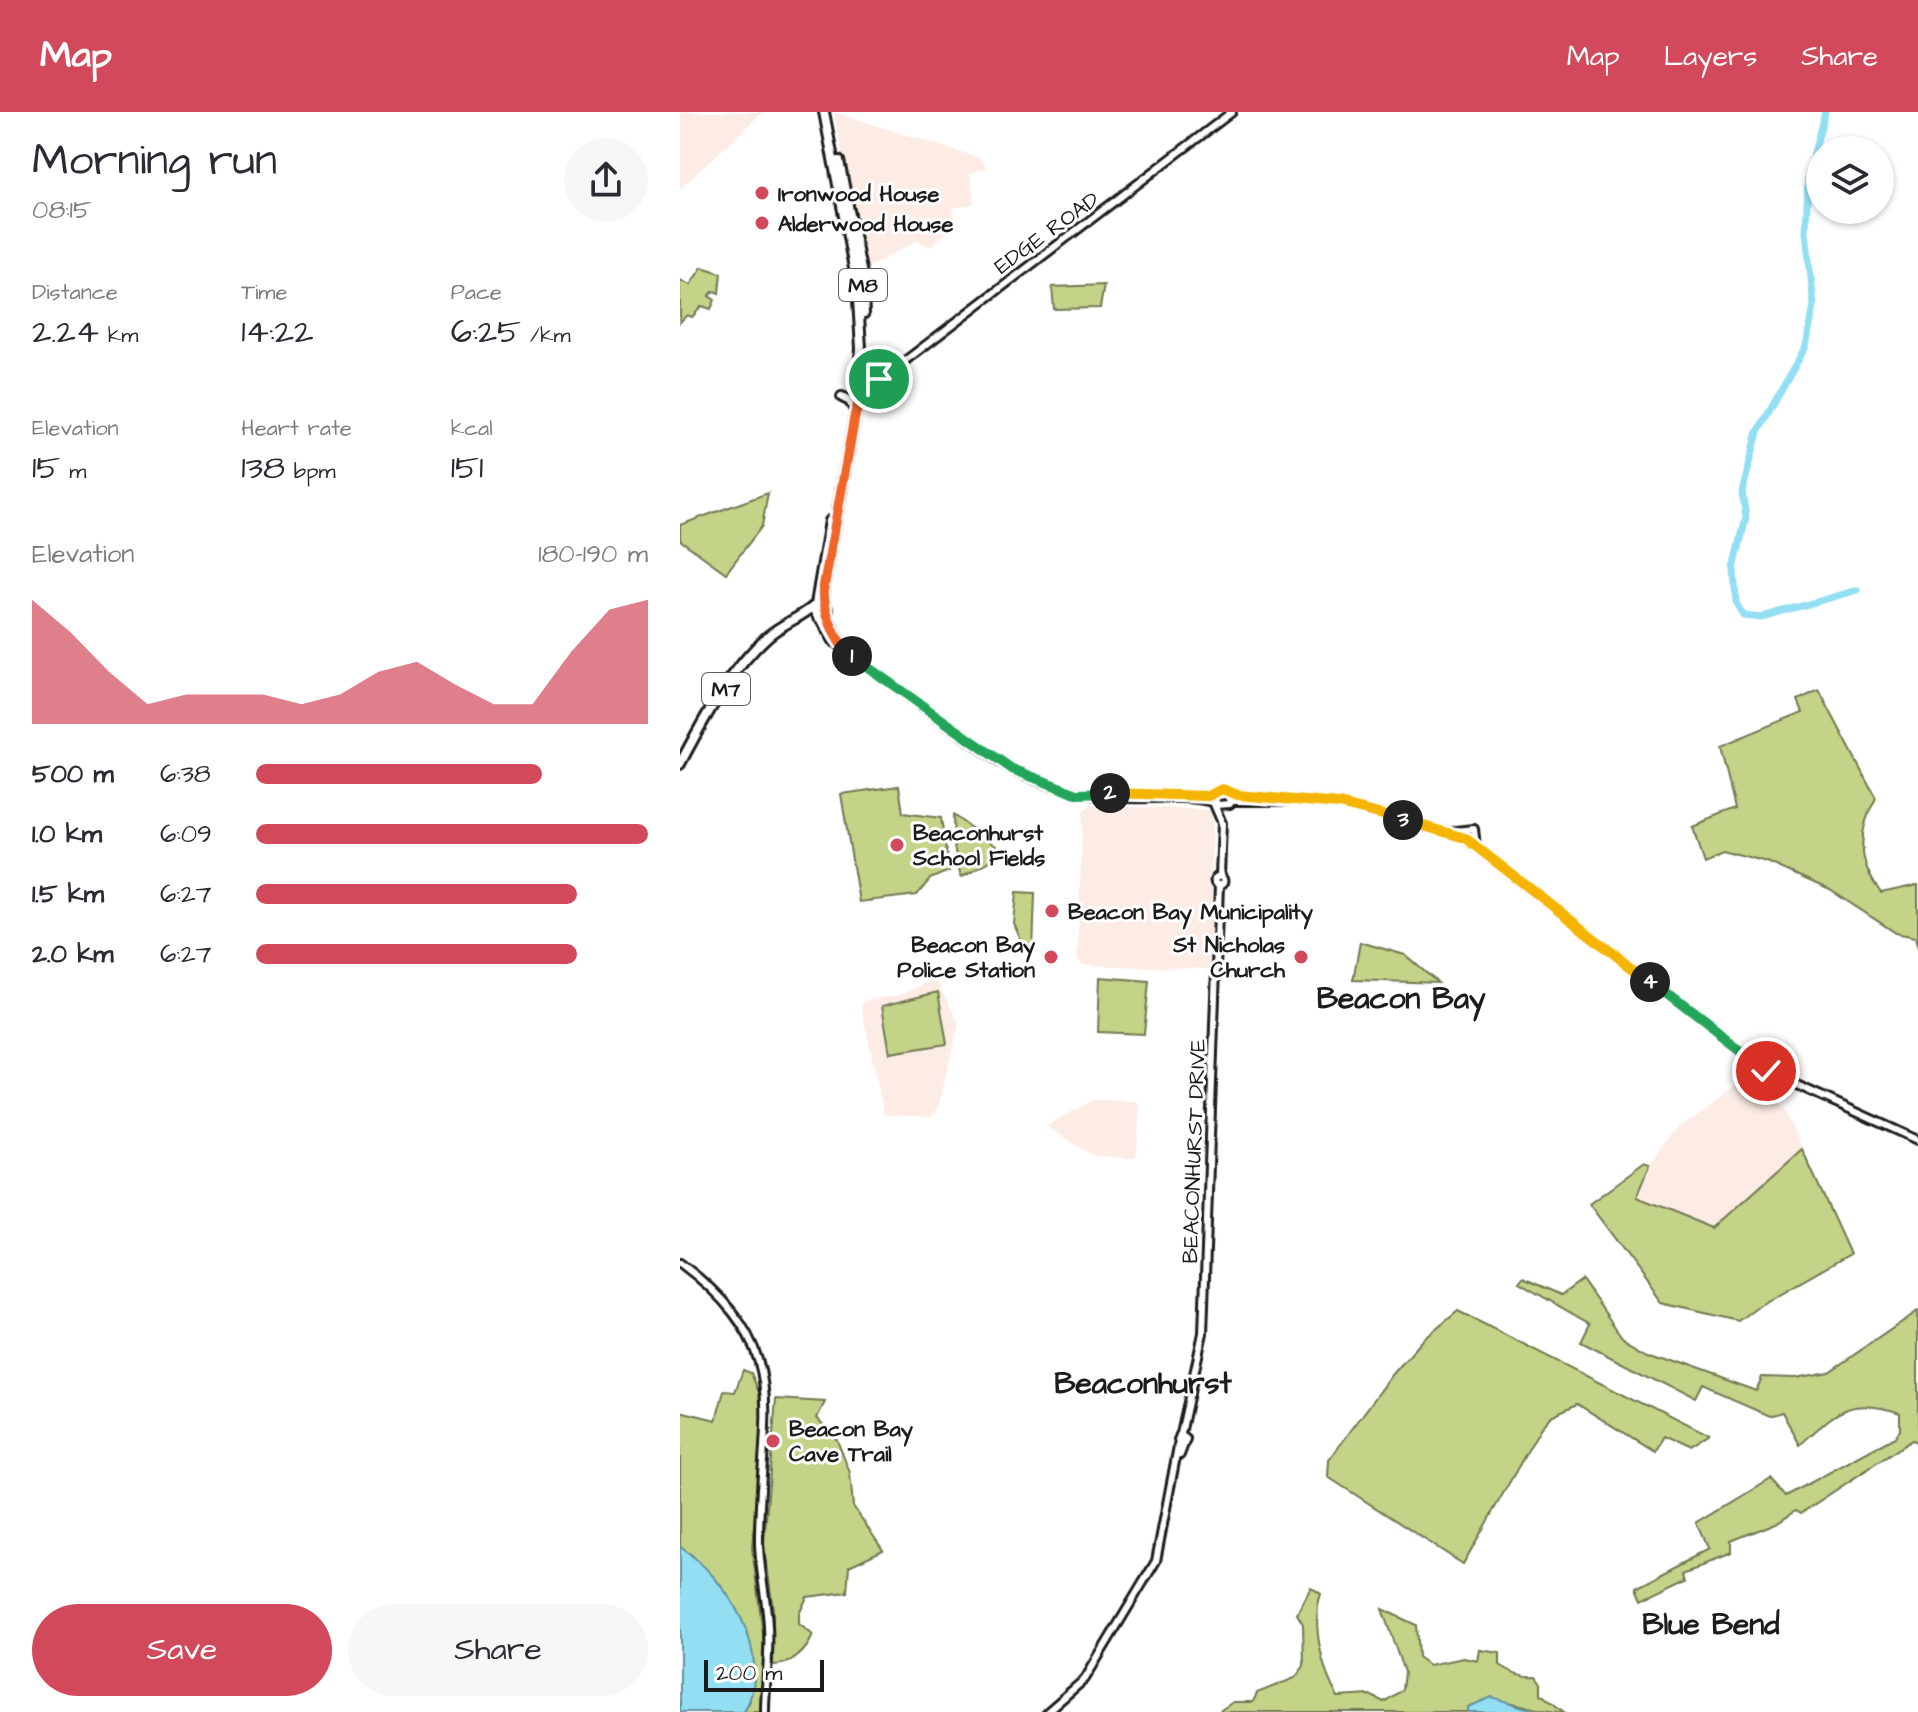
<!DOCTYPE html>
<meta charset="utf-8">
<style>
body{margin:0;font-family:"Architects Daughter",sans-serif;background:#f7f7f7;color:#2b2b33;height:100vh;display:flex;flex-direction:column;font-size:30px;white-space:nowrap}
*{box-sizing:border-box;margin:0}
p{font-size:26px;color:#7c7c81}
.icon{flex:none;width:44px;height:44px;fill:none;stroke:currentColor;stroke-width:2;stroke-linecap:round;stroke-linejoin:round}
.map{position:relative;flex:1;overflow:hidden}
.details{display:flex;flex-direction:column;background:#fff;width:680px}
.details>*{flex:none}
.controls{position:absolute;left:1126px;top:24px;display:grid;gap:16px}
.controls a{display:grid;place-items:center;width:88px;height:88px;border-radius:50%;background:#fff;box-shadow:0 2px 6px #0004;font-size:40px}
.scale{position:absolute;left:24px;bottom:20px;width:120px;box-sizing:border-box;padding-left:8px;border:4px solid #1c1c1c;border-top:0;font-size:22px;line-height:28px;white-space:nowrap;color:#1c1c1c;-webkit-text-stroke:6px #fff;paint-order:stroke}
.pin{position:absolute;display:grid;place-items:center;width:68px;height:68px;color:#fff;margin:-34px;border:4px solid #fff;border-radius:50%;box-shadow:0 2px 8px #0007}
.km{position:absolute;width:40px;height:40px;margin:-20px;border-radius:50%;background:#222;color:#fff;font-size:22px;line-height:40px;text-align:center}
.round{display:grid;place-items:center;flex:none;width:84px;height:84px;border-radius:42px;background:#f7f7f7}
.overview{display:flex;align-items:center;justify-content:space-between;height:136px;padding:0 32px}
h1{font-size:44px;font-weight:600;line-height:60px}
.metrics{display:grid;grid-template-columns:repeat(3,1fr);gap:12px;height:136px;padding:8px 32px}
.metrics div{display:grid;align-content:center}
.metrics b{font-size:34px;font-weight:600}
.metrics small{font-size:22px;font-weight:400}
.metrics p{font-size:22px}
.chart{height:224px;padding:16px 32px}
.chart p{display:flex;justify-content:space-between}
.chart svg{width:100%;height:144px;margin-top:8px;fill:#d1495b;opacity:.7}
.button{display:flex;gap:16px;margin-top:auto;padding:16px 32px}
.button a{flex:1;height:92px;border-radius:48px;background:#d1495b;color:#fff;font-size:32px;font-weight:600;line-height:92px;text-align:center}
.button a+a{background:#f7f7f7;color:#2b2b33}
ul{padding:0 32px;list-style:none;font-size:26px}
li{display:grid;grid-template-columns:128px 96px 1fr;align-items:center;height:60px}
li i{height:20px;border-radius:10px;background:#d1495b}
header{display:flex;align-items:center;gap:48px;box-sizing:border-box;height:112px;padding:0 40px;background:#d1495b;color:#fff}
header strong{font-size:38px}
nav{display:flex;gap:44px;margin-inline-start:auto;font-size:28px}
main{display:flex;flex:1;min-height:0}
.map>svg:first-child{display:block}
.built{fill:#fcece5}
.green{fill:#c3d387;stroke:#707852;stroke-width:2}
.water{fill:#92def3;stroke:#63909d;stroke-width:2}
.lines{fill:none;stroke-linecap:round;stroke-linejoin:round}
.river{stroke:#92def3;stroke-width:7}
.secondary-casing{stroke:#1c1c1c;stroke-width:12}
.primary-casing{stroke:#1c1c1c;stroke-width:14}
.secondary{stroke:#fff;stroke-width:6}
.primary{stroke:#fff;stroke-width:8}
.split-1-casing{stroke:#fff;stroke-width:16}
.split-2-casing{stroke:#fff;stroke-width:16}
.split-3-casing{stroke:#fff;stroke-width:16}
.split-4-casing{stroke:#fff;stroke-width:16}
.split-5-casing{stroke:#fff;stroke-width:16}
.split-1{stroke:#f0652b;stroke-width:10}
.split-2{stroke:#22a559;stroke-width:10}
.split-3{stroke:#f5b400;stroke-width:10}
.split-4{stroke:#f5b400;stroke-width:10}
.split-5{stroke:#22a559;stroke-width:10}
.poi-dot{fill:#d1495b;stroke:#fff;stroke-width:3}
.labels{text-anchor:middle;stroke-width:6;stroke-linejoin:round;paint-order:stroke}
.shield{fill:#fff;stroke:#606060;stroke-width:2}
.shield-label{font-size:20px;font-weight:bold;fill:#1c1c1c}
.poi-label{font-size:22px;font-weight:bold;fill:#1c1c1c;stroke:#fff;text-anchor:start}
.street-label{font-size:22px;fill:#1c1c1c;stroke:#fff}
.district-label{font-size:30px;font-weight:bold;fill:#1c1c1c;stroke:#fff}
</style>
<header>
<strong>Map</strong>
<nav><a>Map</a><a>Layers</a><a>Share</a></nav>
</header>
<main>
<section class="details">
<div class="overview"><div><h1>Morning run</h1><p>08:15</p></div><a class="round"><svg class="icon" aria-label="share" viewBox="0 0 24 24"><path d="M12 15V3M7 8l5-5 5 5M5 13v7h14v-7"/></svg></a></div>
<div class="metrics">
<div><p>Distance</p><b>2.24<small> km</small></b></div>
<div><p>Time</p><b>14:22</b></div>
<div><p>Pace</p><b>6:25<small> /km</small></b></div>
</div>
<div class="metrics">
<div><p>Elevation</p><b>15<small> m</small></b></div>
<div><p>Heart rate</p><b>138<small> bpm</small></b></div>
<div><p>kcal</p><b>151</b></div>
</div>
<div class="chart"><p><span>Elevation</span>180–190 m</p>
<svg viewBox="0 0 160 44" preserveAspectRatio="none"><path d="M0 44V6L10 16L20 28L30 38L40 35L50 35L60 35L70 38L80 35L90 28L100 25L110 32L120 38L130 38L140 22L150 9L160 6V44z"/></svg>
</div>
<ul>
<li><b>500 m</b>6:38<i style="width:73%"></i></li>
<li><b>1.0 km</b>6:09<i style="width:100%"></i></li>
<li><b>1.5 km</b>6:27<i style="width:82%"></i></li>
<li><b>2.0 km</b>6:27<i style="width:82%"></i></li>
</ul>
<div class="button"><a>Save</a><a>Share</a></div>
</section>
<div class="map">
<svg width="1238" height="1600" viewBox="0 0 1238 1600">
<rect width="100%" height="100%" fill="#fff"/>
<filter id="ink" filterUnits="userSpaceOnUse"><feTurbulence type="fractalNoise" baseFrequency=".0125" numOctaves="2"/><feDisplacementMap in="SourceGraphic" scale="16" xChannelSelector="R" yChannelSelector="G"/><feConvolveMatrix kernelMatrix="1 2 1 2 8 2 1 2 1" color-interpolation-filters="sRGB"/></filter>
<g filter="url(#ink)">
<g class="built">
<polygon points="0,0 83,0 0,77"/>
<polygon points="154,0 300,46 307,56 290,61 294,92 273,96 277,111 250,135 237,129 185,157"/>
<polygon points="410,693 529,698 532,702 531,857 402,853 397,847 403,700"/>
<polygon points="255,866 279,911 258,997 251,1005 204,1003 181,893 187,888 224,882"/>
<polygon points="1073,961 1104,998 1122,1037 1034,1116 957,1085 965,1061 1000,1014"/>
<polygon points="413,988 457,989 460,993 457,1042 453,1046 413,1044 366,1014"/>
</g>
<g class="green">
<polygon points="22,155 41,161 39,181 34,179 29,184 35,188 31,197 22,194 12,205 7,203 0,210 0,168 10,173"/>
<polygon points="424,173 420,196 374,197 372,175"/>
<polygon points="88,381 82,414 46,461 0,428 0,413"/>
<path d="M1139 578 1196 686C1177 720 1177 749 1201 781L1238 773V836L1235 825 1216 821 1150 778 1087 750 1042 738 1023 746 1012 714 1055 697 1040 634 1123 600 1118 588Z"/>
<polygon points="219,674 223,701 261,706 269,759 250,767 237,783 179,790 161,682"/>
<polygon points="273,703 320,737 321,743 281,765 274,735"/>
<polygon points="337,780 355,781 353,840 346,840 334,812"/>
<polygon points="680,830 725,843 758,871 673,868"/>
<polygon points="420,865 469,869 464,922 418,920"/>
<polygon points="258,880 267,932 210,941 202,894"/>
<polygon points="1122,1037 1170,1142 1075,1196 1058,1209 983,1191 909,1092 964,1052 970,1054 957,1085 1034,1116"/>
<path d="M843 1166 881 1183 902 1168 942 1225 968 1240 1076 1279 1082 1265 1115 1266 1149 1260 1238 1199V1331L1232 1328 1121 1401 1116 1398 1096 1411 1051 1429V1440L1006 1458 1008 1465 962 1487 957 1475 1030 1437 1019 1411 1091 1367 1106 1384 1215 1325 1220 1318V1301C1169 1284 1156 1300 1120 1333L1102 1300 1089 1304 1023 1275 1016 1289 901 1230 910 1212 839 1171Z"/>
<polygon points="778,1199 1029,1326 1009,1339 981,1326 973,1339 897,1292 871,1304 861,1315 783,1452 648,1365 649,1348 713,1262 742,1229"/>
<polygon points="63,1258 71,1261 80,1283 82,1327 72,1436 84,1530 81,1600 64,1600 70,1589 13,1444 0,1435 0,1299 36,1308 44,1279 55,1280"/>
<path d="M96 1287 145 1290 137 1306 157 1328 170 1361 173 1394 203 1438 169 1454 167 1480 127 1485 119 1502V1512L133 1523C126 1540 112 1553 93 1553V1497L84 1431Z"/>
<path d="M631 1475 641 1482C631 1510 642 1560 658 1585L690 1583 704 1590 722 1578 724 1560 702 1497 736 1513 738 1545 749 1553 784 1546 798 1549 800 1538 820 1541V1553C833 1561 841 1565 856 1564L861 1571V1582L884 1600C843 1600 832 1580 788 1595V1600H538L553 1590H573L577 1581 615 1566 624 1554 623 1512 617 1502Z"/>
</g>
<g class="water">
<path d="M0 1435C48 1466 96 1544 64 1600H0Z"/>
<polygon points="812,1585 859,1600 788,1600 788,1595"/>
</g>
<g class="lines">
<polyline class="river" points="1145,0 1128,62 1126,120 1134,194 1126,234 1078,320 1062,380 1066,405 1054,457 1056,491 1063,503 1082,505 1178,478"/>
<g class="secondary-casing">
<g id="secondary">
<polyline points="184,280 552,0"/>
<polyline points="147,502 164,537"/>
<path d="M139 505 153 529 168 541 319 650C358 673 400 685 445 686 473 687 506 683 533 690L542 711 540 764"/>
<path d="M548 679 550 692 536 693 535 682C542 674 549 681 558 683L659 692 780 723 1086 959 1238 1028"/>
<polyline points="429,681 458,682"/>
<polyline points="513,684 535,682"/>
<polyline points="551,689 604,689"/>
<polyline points="775,719 794,717 796,734"/>
<circle cx="539" cy="769" r="4.5"/>
<path d="M0 1151C117 1238 80 1302 79 1424 78 1455 87 1485 88 1515 90 1543 85 1572 85 1600"/>
<polyline points="501,1322 523,1221 539,773"/>
<polyline points="500,1343 506,1327 500,1323 498,1328 504,1330"/>
<polyline points="367,1600 405,1567 476,1449 499,1329"/>
</g>
</g>
<g class="primary-casing">
<g id="primary">
<polyline points="159,49 182,163 184,201"/>
<polyline points="187,251 192,261 202,264"/>
<polyline points="162,285 170,289 175,298"/>
<polyline points="180,291 185,246"/>
<polyline points="144,491 134,496 139,505 148,499 144,491 144,474 175,303 181,236 177,172 144,0"/>
<polyline points="136,492 150,409"/>
<path d="M0 652C23 608 51 557 88 524 102 512 120 506 134 494"/>
</g>
</g>
<use href="#secondary" class="secondary"/>
<use href="#primary" class="primary"/>
</g>
</g>
<g class="lines" filter="url(#ink)">
<g class="split-1-casing">
<path id="split-1" d="M172 544C154 530 142 495 144 474L175 303 181 283 199 267"/>
</g>
<g class="split-2-casing">
<polyline id="split-2" points="172,544 332,657 397,682 430,681"/>
</g>
<g class="split-3-casing">
<polyline id="split-3" points="430,681 528,684 542,677 558,683 659,692 723,708"/>
</g>
<g class="split-4-casing">
<polyline id="split-4" points="723,708 785,726 970,870"/>
</g>
<g class="split-5-casing">
<polyline id="split-5" points="970,870 1086,959"/>
</g>
<use href="#split-1" class="split-1"/>
<use href="#split-2" class="split-2"/>
<use href="#split-3" class="split-3"/>
<use href="#split-4" class="split-4"/>
<use href="#split-5" class="split-5"/>
</g>
<g class="poi-dot">
<circle cx="82" cy="81" r="8"/>
<circle cx="82" cy="111" r="8"/>
<circle cx="217" cy="733" r="8"/>
<circle cx="372" cy="799" r="8"/>
<circle cx="371" cy="845" r="8"/>
<circle cx="621" cy="845" r="8"/>
<circle cx="93" cy="1329" r="8"/>
</g>
<g class="labels">
<g class="shield">
<rect x="159" y="157" width="48" height="32" rx="6"/>
<rect x="22" y="561" width="48" height="32" rx="6"/>
</g>
<g class="shield-label">
<text x="183" y="180">M8</text>
<text x="46" y="584">M7</text>
</g>
<g class="poi-label">
<text x="98" y="89">Ironwood House</text>
<text x="98" y="119">Alderwood House</text>
<text x="233" y="728">Beaconhurst<tspan x="233" dy="25">School Fields</tspan></text>
<text x="388" y="807">Beacon Bay Municipality</text>
<text x="355" y="840" text-anchor="end">Beacon Bay<tspan x="355" dy="25">Police Station</tspan></text>
<text x="605" y="840" text-anchor="end">St Nicholas<tspan x="605" dy="25">Church</tspan></text>
<text x="109" y="1324">Beacon Bay<tspan x="109" dy="25">Cave Trail</tspan></text>
</g>
<g class="street-label">
<text transform="translate(366 120) rotate(-36)" y="8">EDGE ROAD</text>
<text transform="translate(513 1039) rotate(-88)" y="8">BEACONHURST DRIVE</text>
</g>
<g class="district-label">
<text x="721" y="896">Beacon Bay</text>
<text x="463" y="1281">Beaconhurst</text>
<text x="1031" y="1522">Blue Bend</text>
</g>
</g>
</svg>
<div class="controls">
<a><svg class="icon" aria-label="layers" viewBox="0 0 24 24"><path d="M12 4l9 5-9 5-9-5zM3 14l9 5 9-5"/></svg></a>
</div>
<div class="scale">200 m</div>
<div class="pin" style="left:199px;top:267px;background:#1e9e55"><svg class="icon" aria-label="arrive" viewBox="0 0 24 24"><path d="M6 21V4h12l-3 4 3 4H6"/></svg></div>
<div class="pin" style="left:1086px;top:959px;background:#d93025"><svg class="icon" aria-label="check" viewBox="0 0 24 24"><path d="M5 12l5 5 9-10"/></svg></div>
<b class="km" style="left:172px;top:544px">1</b>
<b class="km" style="left:430px;top:681px">2</b>
<b class="km" style="left:723px;top:708px">3</b>
<b class="km" style="left:970px;top:870px">4</b>
</div>
</main>
